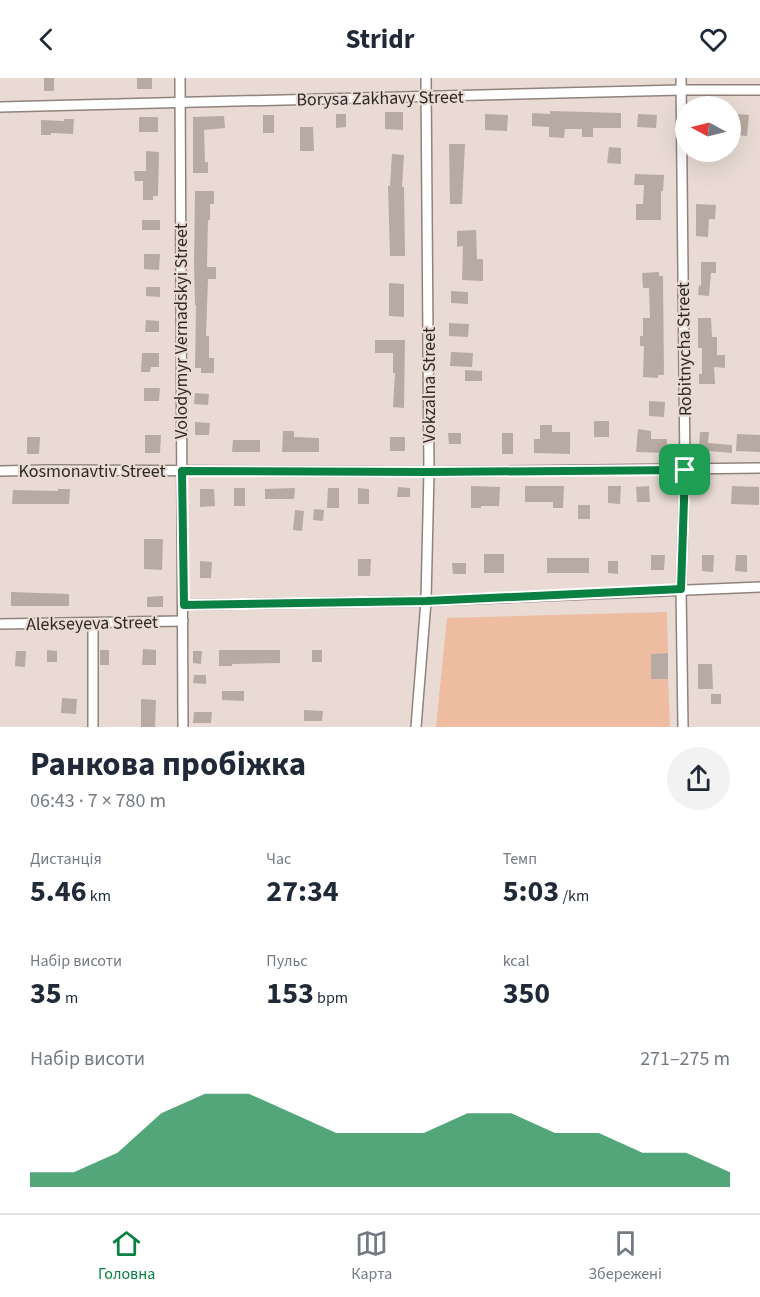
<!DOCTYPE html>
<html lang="uk">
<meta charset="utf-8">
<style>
body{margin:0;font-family:"Source Sans 3",sans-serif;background:#f2f2f3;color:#1f2937;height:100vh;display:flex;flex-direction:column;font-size:22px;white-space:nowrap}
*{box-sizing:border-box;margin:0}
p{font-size:20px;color:#747a83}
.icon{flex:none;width:33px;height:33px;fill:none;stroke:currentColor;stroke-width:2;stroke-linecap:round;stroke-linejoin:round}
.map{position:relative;height:649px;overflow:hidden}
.details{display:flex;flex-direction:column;background:#fff;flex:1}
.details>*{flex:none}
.needle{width:39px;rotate:277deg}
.controls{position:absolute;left:675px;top:18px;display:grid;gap:12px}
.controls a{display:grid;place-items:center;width:66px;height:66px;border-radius:50%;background:#fff;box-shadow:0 6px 24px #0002;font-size:30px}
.pin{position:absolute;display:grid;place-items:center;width:51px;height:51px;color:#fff;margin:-26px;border-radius:12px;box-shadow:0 3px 9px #0006}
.round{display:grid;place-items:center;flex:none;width:63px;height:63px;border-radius:32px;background:#f2f2f3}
.overview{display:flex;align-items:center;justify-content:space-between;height:102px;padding:0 30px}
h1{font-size:33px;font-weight:700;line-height:45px}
.stats{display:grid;grid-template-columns:repeat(3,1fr);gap:9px;height:102px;padding:6px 30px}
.stats div{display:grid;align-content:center}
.stats b{font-size:30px;font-weight:700}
.stats small{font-size:16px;font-weight:400}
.stats p{font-size:16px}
.chart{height:168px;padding:12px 30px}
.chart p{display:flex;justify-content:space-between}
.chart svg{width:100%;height:108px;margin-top:6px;fill:#0b8043;opacity:.7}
header{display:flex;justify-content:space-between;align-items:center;height:78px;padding:0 30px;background:#fff;font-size:27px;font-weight:700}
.tabs{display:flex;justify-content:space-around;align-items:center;height:84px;border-top:2px solid #e0e1e3;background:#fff;font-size:16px;color:#747a83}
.tabs a{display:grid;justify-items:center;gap:3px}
.tabs .active{color:#0b8043}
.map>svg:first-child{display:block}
.green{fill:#edbca1}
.building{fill:#b7aaa3}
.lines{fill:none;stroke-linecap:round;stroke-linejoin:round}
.street-casing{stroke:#8f837c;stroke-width:12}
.street{stroke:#fff;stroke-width:9}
.route-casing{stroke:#fff;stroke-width:12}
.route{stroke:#0b8043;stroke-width:8}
.labels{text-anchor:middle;stroke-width:4.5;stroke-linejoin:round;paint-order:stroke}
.street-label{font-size:18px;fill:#2e2926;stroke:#e9dbd4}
</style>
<header><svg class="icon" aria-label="back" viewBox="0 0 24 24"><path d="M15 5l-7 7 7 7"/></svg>Stridr<svg class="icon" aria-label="heart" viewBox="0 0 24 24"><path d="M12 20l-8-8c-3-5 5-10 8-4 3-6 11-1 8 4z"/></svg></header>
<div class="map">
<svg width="760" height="649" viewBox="0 0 760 649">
<rect width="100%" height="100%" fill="#e9dbd4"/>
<polygon class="green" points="667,534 668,575 651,576 651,601 668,601 670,649 436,649 447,540"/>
<g class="building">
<rect x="44" y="0" width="10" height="13"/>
<rect x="137" y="0" width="15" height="11"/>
<polygon points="550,33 621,35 621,50 593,50 593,59 582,59 582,51 565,51 564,60 549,59 549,49 532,48 532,35 550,36"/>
<polygon points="385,34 403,34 403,52 385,51"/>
<polygon points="336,36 346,36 346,49 336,50"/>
<polygon points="485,36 508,37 507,53 485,52"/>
<polygon points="638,36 657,37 656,50 637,49"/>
<polygon points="738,36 749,37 747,58 737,57"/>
<rect x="263" y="37" width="11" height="18"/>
<polygon points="224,38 225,50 204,52 205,84 208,84 208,95 193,95 193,39"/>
<rect x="139" y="39" width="19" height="15"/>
<polygon points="64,41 74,41 73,56 51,55 51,57 41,57 41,42 64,43"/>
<polygon points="300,49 313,49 314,73 300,73"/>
<polygon points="449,66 465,66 462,126 450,126"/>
<polygon points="609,69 621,70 621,86 607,85"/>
<polygon points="146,73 159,74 158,118 153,118 153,122 143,122 143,103 135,103 134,93 146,93"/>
<polygon points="392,76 404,77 402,109 404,109 405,178 390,178 388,108 390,108"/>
<polygon points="635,96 664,97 663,113 661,113 661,142 636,142 636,126 643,126 644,107 634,107"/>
<polygon points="195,113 214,113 214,126 210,126 210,142 208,142 207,189 216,189 216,201 208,201 206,258 209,258 209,280 214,280 214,295 201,295 201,290 195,290 196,227 195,227 194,185"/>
<polygon points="696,126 716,127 715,141 709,141 708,159 696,158"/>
<rect x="142" y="142" width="18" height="10"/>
<polygon points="476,152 477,181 483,181 483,203 462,202 463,168 457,169 457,153"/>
<polygon points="144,176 160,176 159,192 144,191"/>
<polygon points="701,184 716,184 716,195 711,195 709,218 698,217 699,207 701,208"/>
<polygon points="659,194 659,198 663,198 664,297 658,297 658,300 643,299 644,268 640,268 640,258 643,258 643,240 650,240 649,210 643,210 642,195"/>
<polygon points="389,205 404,206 404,239 389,238"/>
<polygon points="146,209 160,209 160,219 146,218"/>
<polygon points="451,213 468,214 468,226 451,225"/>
<polygon points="698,240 711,240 712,259 717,259 717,277 725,277 725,290 714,289 715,306 699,306 699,296 702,296 702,270 698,270"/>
<polygon points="146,242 159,243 159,254 145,254"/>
<polygon points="449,245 469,246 468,259 449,258"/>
<polygon points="375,262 405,262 404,330 393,329 395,295 393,295 393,275 375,275"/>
<polygon points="451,274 473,275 472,289 450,288"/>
<polygon points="142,275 159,275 159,289 151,289 150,294 141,294"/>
<polygon points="465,292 482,293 482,303 465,303"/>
<polygon points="144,310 160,310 159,323 144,323"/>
<polygon points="195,315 209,316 208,327 194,326"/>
<polygon points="649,323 665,324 664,339 649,338"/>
<rect x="594" y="343" width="15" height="16"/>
<polygon points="195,344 210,345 209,357 195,357"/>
<polygon points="540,347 552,347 552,354 570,354 570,376 534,375 534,361 540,361"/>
<polygon points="638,351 651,353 651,361 667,361 667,375 636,374"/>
<polygon points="283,353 294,353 294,359 319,360 319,374 282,374"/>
<polygon points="700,354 709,354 708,365 732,367 732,375 699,372"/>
<polygon points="448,355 461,355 461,366 449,366"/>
<rect x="502" y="355" width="11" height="21"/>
<polygon points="737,356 760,357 760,374 736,373"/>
<polygon points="145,357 161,357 160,375 145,375"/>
<polygon points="27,359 40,359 39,376 27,376"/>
<rect x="390" y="359" width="15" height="14"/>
<polygon points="233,362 260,362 260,374 232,374"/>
<polygon points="471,408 500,409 499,428 481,428 481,430 471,430"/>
<polygon points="525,408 564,408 563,430 553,430 553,424 525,424"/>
<polygon points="608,408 621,408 620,426 608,425"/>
<polygon points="649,408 650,424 637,424 636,409"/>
<polygon points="732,408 759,409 759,427 731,426"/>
<polygon points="398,409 410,410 410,419 397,419"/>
<rect x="234" y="410" width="11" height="18"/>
<polygon points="295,410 294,421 265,421 265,411"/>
<polygon points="328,410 339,410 339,430 327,430"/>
<polygon points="358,410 369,411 369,426 358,426"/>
<polygon points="58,411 70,411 69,426 12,426 13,412 58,413"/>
<polygon points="200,411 214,411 215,428 200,429"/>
<rect x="578" y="427" width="12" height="14"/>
<polygon points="314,431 324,432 323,443 313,442"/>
<polygon points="295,432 304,433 302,453 293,452"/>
<polygon points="144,461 163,461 162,492 144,491"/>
<rect x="484" y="476" width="20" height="19"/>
<polygon points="651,477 665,477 664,492 651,492"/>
<polygon points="702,477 714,477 713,494 702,493"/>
<polygon points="736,477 747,477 747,494 735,493"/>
<rect x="547" y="480" width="42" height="15"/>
<polygon points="358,481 371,481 370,498 358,498"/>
<polygon points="200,483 212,484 211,500 200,500"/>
<polygon points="608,483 618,483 618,496 608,495"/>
<polygon points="452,485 466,485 466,496 453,496"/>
<polygon points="11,514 69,516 69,528 11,528"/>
<polygon points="163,518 163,529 147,529 147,519"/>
<polygon points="143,571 156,572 156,587 142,587"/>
<polygon points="47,572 57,573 57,584 47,584"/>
<rect x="100" y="572" width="9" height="15"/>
<polygon points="219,572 280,572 280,585 232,586 232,588 219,588"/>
<rect x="312" y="572" width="10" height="12"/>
<polygon points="16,573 26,573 25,589 15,588"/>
<polygon points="193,573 202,573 201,586 193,585"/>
<polygon points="668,575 668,601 651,601 651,576"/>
<polygon points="698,586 712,586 713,611 698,611"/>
<polygon points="194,597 206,597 206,606 193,605"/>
<polygon points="222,613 244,613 244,623 222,622"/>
<rect x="711" y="616" width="10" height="10"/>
<polygon points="62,620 77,621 76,636 61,635"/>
<polygon points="141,621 156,622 155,649 141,649"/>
<polygon points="304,632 323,633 322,643 304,643"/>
<polygon points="194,634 212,634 211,645 193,645"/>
</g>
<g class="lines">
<g class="street-casing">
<g id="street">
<polyline points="180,0 183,649"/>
<polyline points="681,0 685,392 681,511 683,649"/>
<polyline points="0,29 681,12 760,12"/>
<polyline points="0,393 48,392 429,394 760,390"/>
<polyline points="184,527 426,523 760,509"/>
<polyline points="0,546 183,543"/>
<polyline points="93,649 93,545"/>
<polyline points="416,649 426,523 429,394 426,0"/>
</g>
</g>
<use href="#street" class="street"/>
</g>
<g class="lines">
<g class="route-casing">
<polygon id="route" points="685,392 681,511 426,523 184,527 182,393 429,394"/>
</g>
<use href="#route" class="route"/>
</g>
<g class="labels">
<g class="street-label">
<text transform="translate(380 20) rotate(-1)" y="6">Borysa Zakhavy Street</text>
<text transform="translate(181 253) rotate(-90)" y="6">Volodymyr Vernadskyi Street</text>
<text transform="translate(684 271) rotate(-91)" y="6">Robitnycha Street</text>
<text transform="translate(429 307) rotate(-90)" y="6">Vokzalna Street</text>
<text x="92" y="399">Kosmonavtiv Street</text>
<text transform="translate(92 545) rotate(-1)" y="6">Alekseyeva Street</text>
</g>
</g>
</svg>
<div class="controls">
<a><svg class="needle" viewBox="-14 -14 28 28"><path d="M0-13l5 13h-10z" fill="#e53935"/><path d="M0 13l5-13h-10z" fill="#747a83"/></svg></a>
</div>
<div class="pin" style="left:685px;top:392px;background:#1e9e55"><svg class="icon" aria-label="arrive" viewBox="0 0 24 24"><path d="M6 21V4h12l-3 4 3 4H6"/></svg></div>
</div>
<section class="details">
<div class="overview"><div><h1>Ранкова пробіжка</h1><p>06:43 · 7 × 780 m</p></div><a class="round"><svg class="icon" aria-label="share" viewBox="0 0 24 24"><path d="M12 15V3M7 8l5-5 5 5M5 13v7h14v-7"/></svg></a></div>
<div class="stats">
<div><p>Дистанція</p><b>5.46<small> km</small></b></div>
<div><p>Час</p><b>27:34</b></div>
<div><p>Темп</p><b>5:03<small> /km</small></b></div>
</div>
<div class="stats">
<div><p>Набір висоти</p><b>35<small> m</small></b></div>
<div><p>Пульс</p><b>153<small> bpm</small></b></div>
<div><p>kcal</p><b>350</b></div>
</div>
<div class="chart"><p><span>Набір висоти</span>271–275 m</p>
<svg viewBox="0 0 160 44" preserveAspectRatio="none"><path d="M0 44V38L10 38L20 30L30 14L40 6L50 6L60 14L70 22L80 22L90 22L100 14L110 14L120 22L130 22L140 30L150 30L160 38V44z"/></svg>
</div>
</section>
<nav class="tabs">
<a class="active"><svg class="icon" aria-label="home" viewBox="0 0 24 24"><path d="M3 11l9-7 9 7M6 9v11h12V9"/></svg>Головна</a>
<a><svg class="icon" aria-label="map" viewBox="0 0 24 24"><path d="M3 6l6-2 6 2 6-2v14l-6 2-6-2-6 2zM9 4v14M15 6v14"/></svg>Карта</a>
<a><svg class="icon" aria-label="saved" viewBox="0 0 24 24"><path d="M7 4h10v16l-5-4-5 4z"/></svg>Збережені</a>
</nav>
